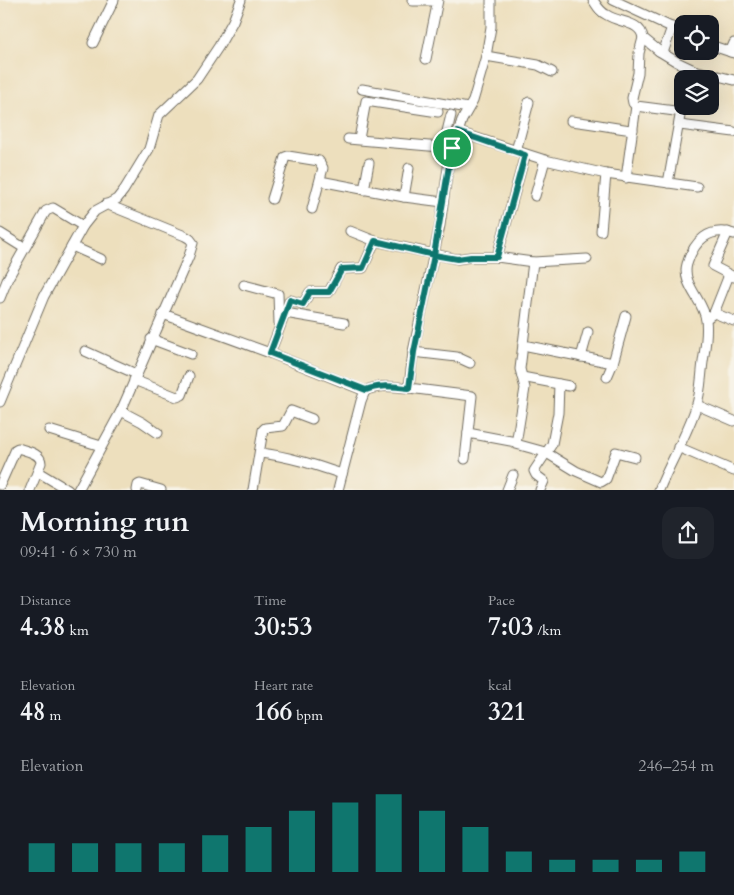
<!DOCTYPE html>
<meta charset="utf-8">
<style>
body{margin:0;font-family:Cardo,serif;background:#20242c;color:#f1f3f6;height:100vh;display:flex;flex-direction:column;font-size:19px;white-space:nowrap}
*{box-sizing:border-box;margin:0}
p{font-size:16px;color:#9ea1a6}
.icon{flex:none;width:28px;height:28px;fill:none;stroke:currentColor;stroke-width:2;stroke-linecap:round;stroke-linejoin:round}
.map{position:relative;height:490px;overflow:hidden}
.panel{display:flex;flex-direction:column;background:#171b24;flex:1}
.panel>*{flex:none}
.controls{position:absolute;left:674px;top:15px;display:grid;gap:10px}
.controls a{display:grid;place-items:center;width:45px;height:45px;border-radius:10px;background:#171b24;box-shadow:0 5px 20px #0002;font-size:25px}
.pin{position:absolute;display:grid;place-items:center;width:42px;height:42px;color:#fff;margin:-21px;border:2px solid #fff;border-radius:50%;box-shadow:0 1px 5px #0007}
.round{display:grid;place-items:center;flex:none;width:52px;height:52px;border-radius:15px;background:#20242c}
.summary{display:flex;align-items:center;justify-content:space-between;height:85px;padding:0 20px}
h1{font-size:28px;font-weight:700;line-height:38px}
.metrics{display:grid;grid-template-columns:repeat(3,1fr);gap:8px;height:85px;padding:5px 20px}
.metrics div{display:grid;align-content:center}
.metrics b{font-size:25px;font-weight:700}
.metrics small{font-size:14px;font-weight:400}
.metrics p{font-size:14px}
.chart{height:140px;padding:10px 20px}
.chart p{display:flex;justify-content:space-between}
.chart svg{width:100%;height:90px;margin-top:5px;stroke:#0f766e;stroke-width:6}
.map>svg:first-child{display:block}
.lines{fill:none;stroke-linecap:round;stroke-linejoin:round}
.minor-casing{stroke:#6f6a5e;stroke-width:11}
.major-casing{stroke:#6f6a5e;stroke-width:13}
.minor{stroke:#fff;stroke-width:9}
.major{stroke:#fff;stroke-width:11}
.route-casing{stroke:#fff;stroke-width:10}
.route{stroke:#0f766e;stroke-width:6}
</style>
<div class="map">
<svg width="734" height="490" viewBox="0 0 734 490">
<rect width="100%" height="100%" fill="#f7f3e8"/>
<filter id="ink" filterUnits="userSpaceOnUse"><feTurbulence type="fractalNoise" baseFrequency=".02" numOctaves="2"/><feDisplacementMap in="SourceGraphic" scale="10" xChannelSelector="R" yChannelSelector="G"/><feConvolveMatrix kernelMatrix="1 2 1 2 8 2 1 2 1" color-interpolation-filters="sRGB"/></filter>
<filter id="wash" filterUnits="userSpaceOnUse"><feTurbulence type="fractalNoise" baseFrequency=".0096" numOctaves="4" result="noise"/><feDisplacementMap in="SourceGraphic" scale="20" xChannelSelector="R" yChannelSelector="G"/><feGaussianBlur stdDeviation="1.12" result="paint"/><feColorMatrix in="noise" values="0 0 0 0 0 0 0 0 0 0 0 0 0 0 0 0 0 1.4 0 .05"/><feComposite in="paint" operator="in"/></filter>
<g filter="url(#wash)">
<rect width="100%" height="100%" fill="#eddfbd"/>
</g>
<g filter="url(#ink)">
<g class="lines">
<g class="minor-casing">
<g id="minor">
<path d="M593 0C597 6 600 12 607 15 619 23 641 21 643 38L659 51 664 50 672 27"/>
<polyline points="613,0 682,32"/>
<polyline points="643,38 639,53 638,73 632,98 633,103 636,106 675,111 679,112 680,116 668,183"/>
<polyline points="93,43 114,0"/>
<polyline points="710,45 734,53"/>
<polyline points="659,51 677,62 694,70 734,80"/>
<polyline points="730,52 734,43"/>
<polyline points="486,56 538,65 552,72"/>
<polyline points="426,59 438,0"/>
<polyline points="362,89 468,108"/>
<path d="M571 121C593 123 612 128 633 130"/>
<polyline points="680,125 734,132"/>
<polyline points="458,132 545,160 606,174 697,187"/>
<polyline points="348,139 452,148"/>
<polyline points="359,139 366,101 438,112"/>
<polyline points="516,151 529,102"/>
<polyline points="441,156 451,115"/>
<polyline points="626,178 636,106"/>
<polyline points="320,181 404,197 443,202"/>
<polyline points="364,190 369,163"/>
<polyline points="535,196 545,160"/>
<polyline points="404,197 409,168"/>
<polyline points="272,199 285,157 288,156 319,161 323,168 312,209"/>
<polyline points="350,231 375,241 457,259 471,257 497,257 533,262 587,259"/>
<polyline points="601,231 606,174"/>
<polyline points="728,232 713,266 734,277"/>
<polyline points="0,233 24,248"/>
<polyline points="72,246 101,259"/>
<polyline points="497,257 525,155"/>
<polyline points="533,262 520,369 525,388 516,444 545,452 576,471 601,482 606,479 616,452 635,457"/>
<polyline points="244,285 278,294 279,323"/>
<polyline points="0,298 8,278 46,211 53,208 83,226"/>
<polyline points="285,313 344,323"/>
<polyline points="714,313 734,321"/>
<polyline points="163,314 270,353 365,391"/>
<polyline points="706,319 714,313 729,275"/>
<polyline points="151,339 191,354"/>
<polyline points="523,345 613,363 626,316"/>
<polyline points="85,351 136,374"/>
<polyline points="413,352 457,357 470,363"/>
<polyline points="270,353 290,300 303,304 310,292 329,292 341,269 363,268 375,241"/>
<polyline points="581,357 588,332"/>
<polyline points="522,377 569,386"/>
<polyline points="607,377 613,363"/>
<polyline points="134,380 177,397 182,395 189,376"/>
<polyline points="409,388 472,396 465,459"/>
<polyline points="0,402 44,296 83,226 95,211 117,199 124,190 149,149 159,115 197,79 219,46 233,21 241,0"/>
<polyline points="697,405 734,421"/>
<polyline points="121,411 142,422 158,433"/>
<polyline points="49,430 101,446"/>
<polyline points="468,433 516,442"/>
<polyline points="678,447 734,471"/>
<path d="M260 453C288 456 315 465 342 474"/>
<polyline points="38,472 68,490"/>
<path d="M0 485 16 449 18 448C26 451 41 453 41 463L30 490"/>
<polyline points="78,490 121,411 189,256 193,243 190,239 185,236 106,204"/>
<polyline points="137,490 138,485 140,484 161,490"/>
<polyline points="253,490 263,430 265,428 283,426 291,411 312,419"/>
<path d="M338 490 361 401 365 391C379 384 395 387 409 388L413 352 440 225 449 161 462 120 473 101 486 56 491 27V0"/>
<polyline points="507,490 513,475"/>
<polyline points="540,490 544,481 536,475 534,471 552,444 558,413 559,384"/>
<path d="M659 490C670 462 687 435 696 407 701 393 701 376 703 362 705 348 708 334 706 320 704 301 681 284 687 264 694 241 709 226 734 234"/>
</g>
</g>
<g class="major-casing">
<polyline id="major" points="413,0 433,0"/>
</g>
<use href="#minor" class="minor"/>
<use href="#major" class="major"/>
</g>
</g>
<g class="lines" filter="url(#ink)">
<g class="route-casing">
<path id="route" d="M452 148 434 255 375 241 363 268 342 269 329 292H310L303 304 290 300 270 353 366 390C379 384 395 387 409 388L414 352 434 255 457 259 471 257H497L525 155 458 132 452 148"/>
</g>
<use href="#route" class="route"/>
</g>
</svg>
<div class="controls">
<a><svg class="icon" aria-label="locate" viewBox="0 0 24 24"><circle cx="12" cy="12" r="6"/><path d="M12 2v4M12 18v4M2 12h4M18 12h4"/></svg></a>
<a><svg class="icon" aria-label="layers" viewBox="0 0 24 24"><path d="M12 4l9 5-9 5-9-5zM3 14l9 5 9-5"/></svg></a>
</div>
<div class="pin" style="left:452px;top:148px;background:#1e9e55"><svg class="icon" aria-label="arrive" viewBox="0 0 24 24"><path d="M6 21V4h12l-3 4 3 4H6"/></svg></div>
</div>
<section class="panel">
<div class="summary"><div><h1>Morning run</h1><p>09:41 · 6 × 730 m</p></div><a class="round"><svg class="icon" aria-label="share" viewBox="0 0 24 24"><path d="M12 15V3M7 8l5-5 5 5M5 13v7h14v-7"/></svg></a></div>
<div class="metrics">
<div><p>Distance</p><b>4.38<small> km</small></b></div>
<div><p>Time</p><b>30:53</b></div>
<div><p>Pace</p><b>7:03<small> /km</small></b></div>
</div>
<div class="metrics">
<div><p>Elevation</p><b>48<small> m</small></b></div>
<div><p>Heart rate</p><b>166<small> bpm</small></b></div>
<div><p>kcal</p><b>321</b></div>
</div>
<div class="chart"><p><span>Elevation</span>246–254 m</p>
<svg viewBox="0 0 160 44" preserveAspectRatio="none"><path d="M5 44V30M15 44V30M25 44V30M35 44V30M45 44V26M55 44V22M65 44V14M75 44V10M85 44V6M95 44V14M105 44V22M115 44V34M125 44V38M135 44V38M145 44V38M155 44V34"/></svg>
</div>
</section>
